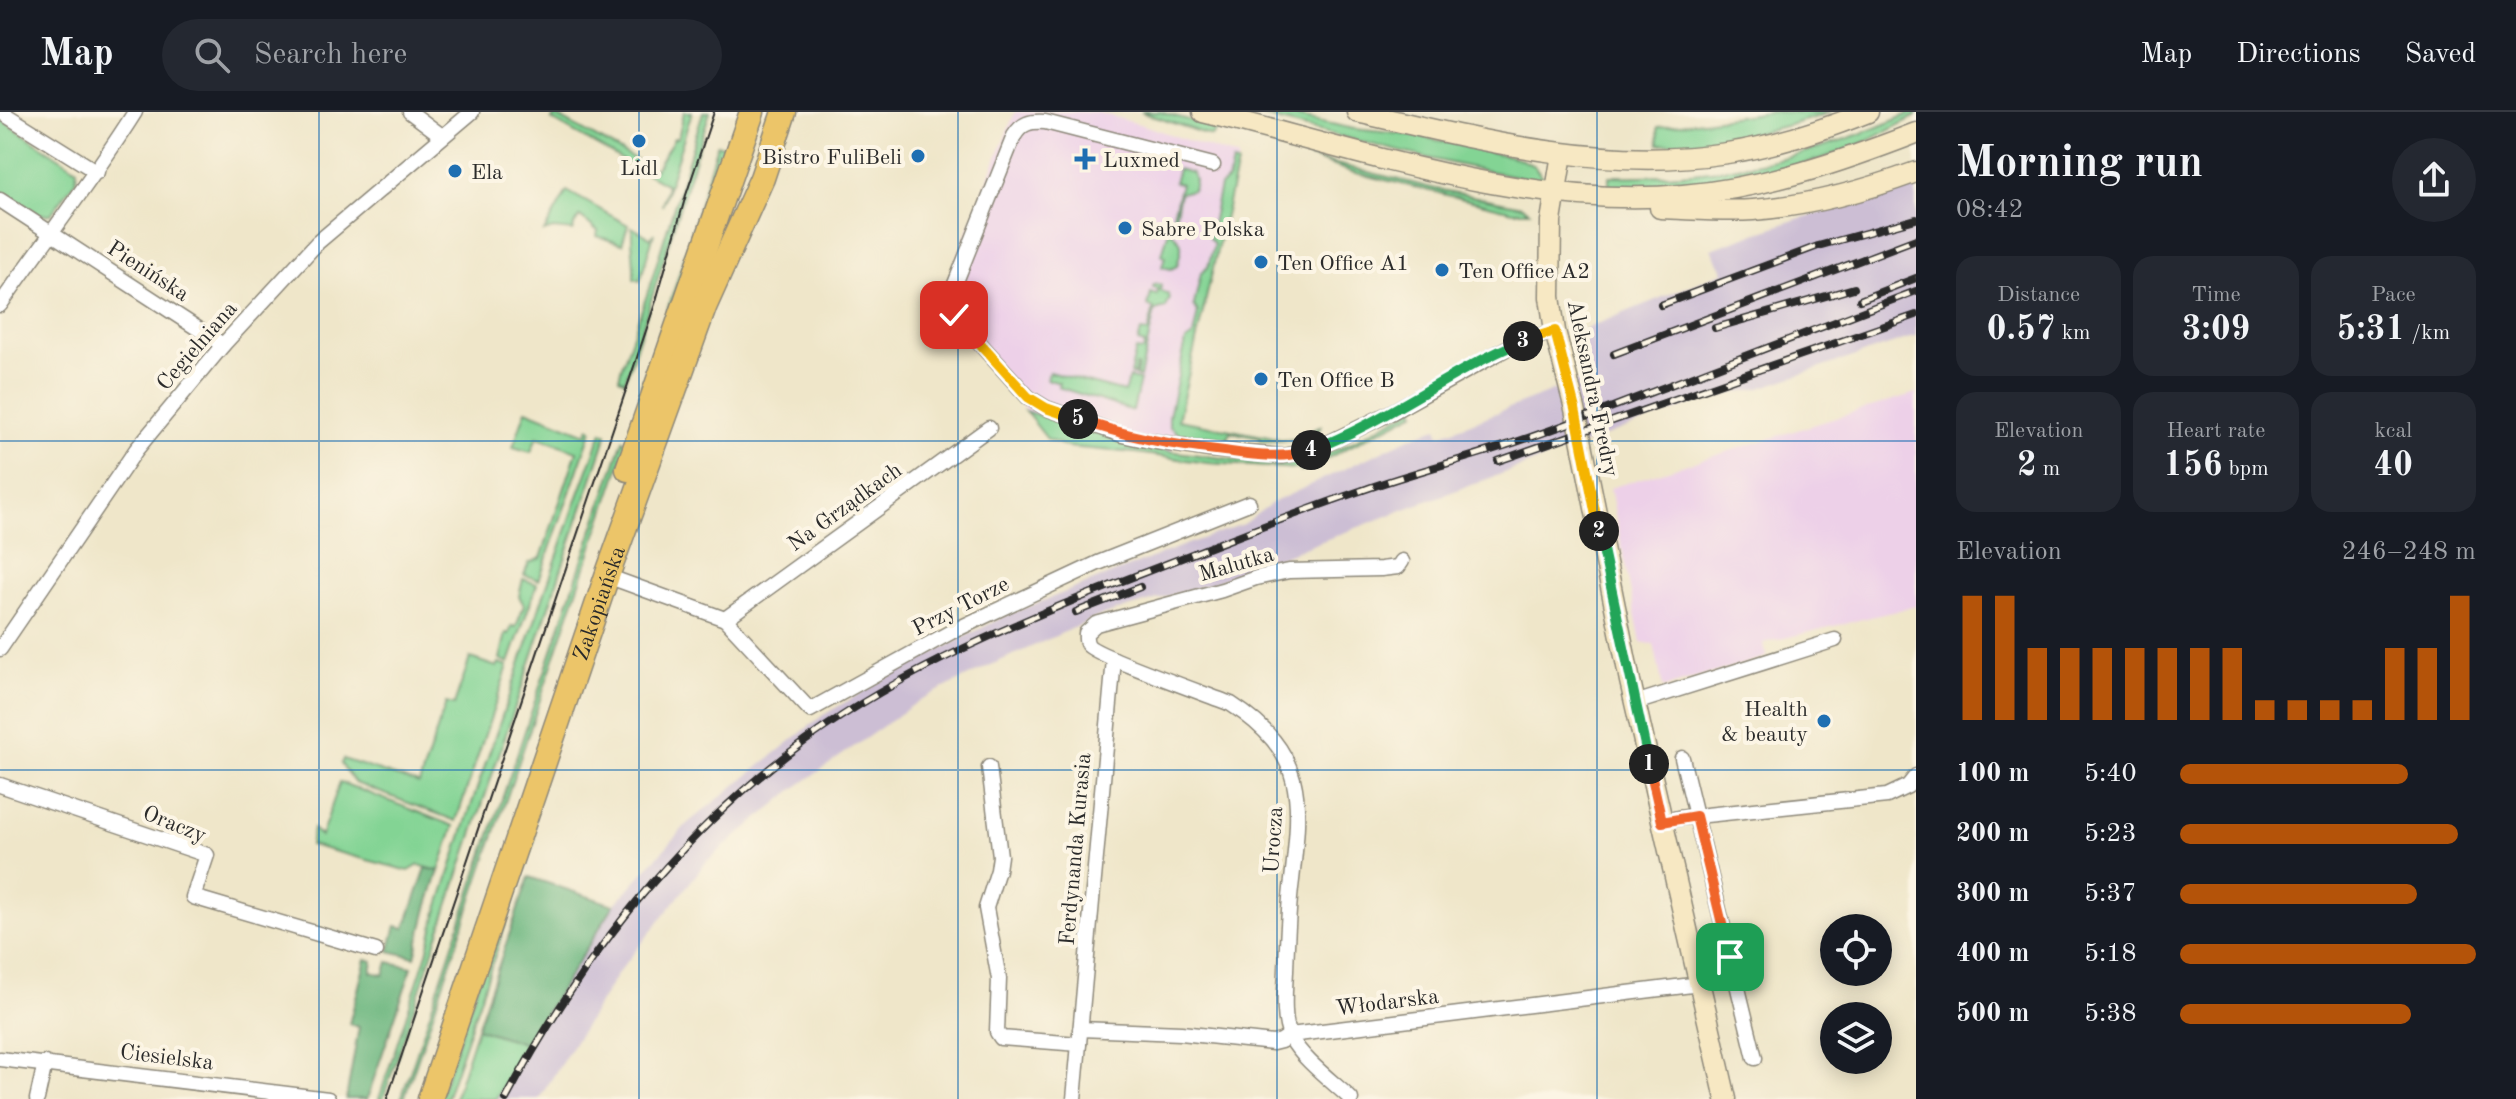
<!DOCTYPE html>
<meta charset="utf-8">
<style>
body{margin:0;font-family:"Old Standard TT",serif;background:#242831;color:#f1f3f6;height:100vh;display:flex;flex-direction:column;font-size:30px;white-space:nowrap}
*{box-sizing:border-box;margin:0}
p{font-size:26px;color:#9ea1a6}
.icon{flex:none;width:44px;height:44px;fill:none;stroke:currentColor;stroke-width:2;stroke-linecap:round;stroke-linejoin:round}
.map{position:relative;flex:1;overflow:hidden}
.sheet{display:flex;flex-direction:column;background:#171b24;width:600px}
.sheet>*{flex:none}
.buttons{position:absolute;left:1820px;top:802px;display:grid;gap:16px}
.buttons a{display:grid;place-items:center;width:72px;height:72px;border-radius:50%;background:#171b24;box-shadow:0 4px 20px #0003;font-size:40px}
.pin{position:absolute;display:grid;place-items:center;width:68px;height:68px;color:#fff;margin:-34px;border-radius:16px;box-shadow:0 4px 12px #0006}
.km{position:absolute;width:40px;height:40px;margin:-20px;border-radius:50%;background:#222;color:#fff;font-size:22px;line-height:40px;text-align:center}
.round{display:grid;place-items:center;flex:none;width:84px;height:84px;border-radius:42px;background:#242831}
.head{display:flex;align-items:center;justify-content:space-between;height:136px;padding:0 40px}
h1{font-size:44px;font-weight:700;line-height:60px}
.figures{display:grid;grid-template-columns:repeat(3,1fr);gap:12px;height:136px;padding:8px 40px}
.figures div{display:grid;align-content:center;border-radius:20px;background:#242831;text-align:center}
.figures b{font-size:34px;font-weight:700}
.figures small{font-size:22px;font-weight:400}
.figures p{font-size:22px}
.chart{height:224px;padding:16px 40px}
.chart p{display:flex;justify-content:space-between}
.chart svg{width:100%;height:144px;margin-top:8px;stroke:#b45309;stroke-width:6}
ul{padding:0 40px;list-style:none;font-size:26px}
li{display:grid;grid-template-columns:128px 96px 1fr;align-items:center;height:60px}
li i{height:20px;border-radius:10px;background:#b45309}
header{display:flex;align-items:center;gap:48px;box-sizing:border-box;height:112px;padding:0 40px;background:#171b24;border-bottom:2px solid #363941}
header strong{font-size:38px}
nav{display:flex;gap:44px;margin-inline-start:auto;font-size:28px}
.search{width:560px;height:72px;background:#242831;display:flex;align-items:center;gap:20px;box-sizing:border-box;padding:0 28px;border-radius:44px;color:#9ea1a6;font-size:30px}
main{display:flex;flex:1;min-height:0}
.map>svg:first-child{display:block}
.built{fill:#edd0e8}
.industrial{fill:#ccbed4}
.green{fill:#83d494;stroke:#578060;stroke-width:2}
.forest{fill:#6ab67e;stroke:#4a7054;stroke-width:2}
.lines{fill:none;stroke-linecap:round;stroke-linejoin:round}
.street-casing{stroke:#8d887a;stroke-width:17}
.secondary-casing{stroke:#8d887a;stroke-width:23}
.primary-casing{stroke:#8d887a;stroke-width:27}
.street{stroke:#fff;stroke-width:14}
.secondary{stroke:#f7e8c3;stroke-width:20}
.primary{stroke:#ecc569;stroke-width:24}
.tram{stroke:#2b2b2b;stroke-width:2}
.rail-casing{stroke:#2b2b2b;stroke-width:8}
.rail{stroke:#fcf5e5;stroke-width:5;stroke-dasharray:15;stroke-linecap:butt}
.split-1-casing{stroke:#fff;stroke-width:16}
.split-2-casing{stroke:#fff;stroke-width:16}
.split-3-casing{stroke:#fff;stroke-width:16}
.split-4-casing{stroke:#fff;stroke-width:16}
.split-5-casing{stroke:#fff;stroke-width:16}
.split-6-casing{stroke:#fff;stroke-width:16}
.split-1{stroke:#f0652b;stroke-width:10}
.split-2{stroke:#22a559;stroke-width:10}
.split-3{stroke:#f5b400;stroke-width:10}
.split-4{stroke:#22a559;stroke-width:10}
.split-5{stroke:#f0652b;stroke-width:10}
.split-6{stroke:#f5b400;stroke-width:10}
.grid{fill:none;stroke:#1f6fb2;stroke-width:2;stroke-opacity:0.55}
.poi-dot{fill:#1f6fb2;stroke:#fcf5e5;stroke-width:3}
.labels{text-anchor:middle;stroke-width:8;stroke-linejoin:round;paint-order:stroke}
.poi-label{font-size:22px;fill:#2b2b2b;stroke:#fcf5e5;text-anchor:start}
.street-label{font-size:22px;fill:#2b2b2b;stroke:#fcf5e5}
</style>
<header>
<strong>Map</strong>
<div class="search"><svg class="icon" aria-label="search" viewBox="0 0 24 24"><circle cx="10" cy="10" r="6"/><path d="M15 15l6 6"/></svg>Search here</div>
<nav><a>Map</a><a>Directions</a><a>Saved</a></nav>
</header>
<main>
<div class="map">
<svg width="1916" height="987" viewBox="0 0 1916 987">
<rect width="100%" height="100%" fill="#fcf5e5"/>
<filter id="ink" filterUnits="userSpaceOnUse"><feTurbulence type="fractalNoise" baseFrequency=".0125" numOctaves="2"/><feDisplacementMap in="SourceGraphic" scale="16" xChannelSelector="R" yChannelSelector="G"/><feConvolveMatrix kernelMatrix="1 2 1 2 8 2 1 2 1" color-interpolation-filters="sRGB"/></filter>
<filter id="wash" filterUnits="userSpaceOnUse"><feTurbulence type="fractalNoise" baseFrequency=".006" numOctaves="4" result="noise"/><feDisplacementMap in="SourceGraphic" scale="32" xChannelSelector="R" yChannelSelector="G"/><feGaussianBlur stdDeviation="1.8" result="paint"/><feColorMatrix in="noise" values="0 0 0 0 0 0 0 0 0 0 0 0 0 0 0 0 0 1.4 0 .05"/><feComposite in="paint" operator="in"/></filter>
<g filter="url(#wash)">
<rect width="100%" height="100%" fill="#efe6c9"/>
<g class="built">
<polygon points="1015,0 1096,0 1146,14 1238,46 1170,345 1068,335 1048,328 1016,285 936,198"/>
<polygon points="1916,281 1916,494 1764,531 1766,545 1663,576 1654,532 1641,531 1610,376"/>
</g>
<polygon class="industrial" points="1916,72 1916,224 1760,276 1707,287 1416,393 1210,472 1100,504 991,553 920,588 794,677 707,749 618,861 539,987 496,987 528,928 614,793 688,711 822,604 888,565 1005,504 1182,434 1243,412 1272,391 1416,323 1437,316 1440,323 1583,267 1575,221 1724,160 1711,137 1797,107 1867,89"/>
<g class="green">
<polygon points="684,0 692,0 662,94 667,73 552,8 555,3 655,58 674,26 678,26"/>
<path d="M703 0H710C680 89 655 180 625 269L619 266 622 254 648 180Z"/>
<polygon points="1141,0 1160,0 1218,16 1211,24"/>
<path d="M1244 0H1277L1354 17 1418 24 1518 46 1534 54 1544 66 1541 68C1441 53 1342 24 1244 0Z"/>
<path d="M1769 0H1831C1776 19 1718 31 1659 32L1658 15Z"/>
<path d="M1913 0H1916V4C1893 16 1869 30 1844 39 1770 66 1687 77 1609 75V64C1721 66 1811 46 1913 0Z"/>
<polygon points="0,7 77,57 76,68 51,102 39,103 0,79"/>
<polygon points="717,32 728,36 645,273 641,274 676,172"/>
<polygon points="1308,45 1436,77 1522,94 1529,99 1513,99 1352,60"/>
<path d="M1232 51 1237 52 1178 308 1290 329 1321 314 1318 320C1298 328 1281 330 1260 329V326L1230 320 1228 327 1179 322 1169 314V304L1186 229 1193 224 1198 200 1194 193 1201 161 1208 155 1214 132 1209 126 1220 74 1228 68Z"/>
<path d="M1178 57 1192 61 1195 68 1193 78 1180 81 1172 121C1186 132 1181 137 1177 154L1171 157 1162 155 1165 144 1162 143 1181 72 1174 70Z"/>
<polygon points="567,79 628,113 622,132 597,124 598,119 580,105 574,113 573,119 553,117 544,120"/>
<path d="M632 115 651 126 654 121 640 169 634 167C635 148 631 133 632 115Z"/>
<polygon points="1154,172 1161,173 1160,179 1168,182 1170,186 1166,196 1155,199 1140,265 1136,264 1138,254 1136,254 1134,263 1130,262 1136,238 1143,239 1145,232 1138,230 1141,219 1148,220 1154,196 1148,194 1151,181 1157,183 1158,177 1153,176"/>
<polygon points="1049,260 1124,280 1129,266 1140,268 1133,299 1058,275 1059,271 1047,267"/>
<path d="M1414 296 1416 300 1301 360 1299 357 1208 351 1136 341 1068 335 1048 328 1025 299 1138 335 1275 353C1326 351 1371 319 1414 296Z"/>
<polygon points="526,298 586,322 589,315 592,317 539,468 524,463 529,451 541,446 577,339 537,325 531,340 513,335"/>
<polygon points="602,320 607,322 383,987 379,987 427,841 437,800 472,691 576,390"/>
<polygon points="623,328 627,332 404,987 401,987"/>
<polygon points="523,467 537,472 509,551 500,547 506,521 509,522 512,514 516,515 524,493 519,484"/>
<polygon points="470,546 497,555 499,551 508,554 456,709 355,671 341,652 343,647 419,672 446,591 454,593"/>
<polygon points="340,670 454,714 439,759 419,753 409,759 310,733 313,717 321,724"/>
<polygon points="527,726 535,726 446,987 439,987"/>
<polygon points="477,916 526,932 496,987 454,987"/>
</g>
<g class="forest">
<polygon points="426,756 439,759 427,796 415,845 389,839 396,814 405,816"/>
<polygon points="529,765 614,793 526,932 477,916"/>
<polygon points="366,847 373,849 371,860 384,863 388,850 412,855 367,987 346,987 359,915 349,912"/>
</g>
</g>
<g filter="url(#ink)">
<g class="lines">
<g class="street-casing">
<g id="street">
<polyline points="1,0 97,60"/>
<polyline points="410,0 442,24"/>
<path d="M1213 53 1045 10C1030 9 1022 11 1014 24L951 182 950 190 954 203 1028 285 1046 296 1122 323 1151 329 1210 338 1283 344 1316 337 1392 300 1511 234 1555 219"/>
<polyline points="0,88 223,233"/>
<path d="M0 193C45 128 93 67 135 0"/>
<polyline points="607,464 725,507 810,598 951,520 1098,451 1249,391"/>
<polyline points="725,507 989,316"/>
<polyline points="0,537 136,338 223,233 317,131 472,0"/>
<polyline points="1635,591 1835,528"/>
<polyline points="1682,646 1755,946"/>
<polyline points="989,655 1000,744 998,758 986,796 999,867 997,920 1001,926 1079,932"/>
<polyline points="0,673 207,743 193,785 376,839"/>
<polyline points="1662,710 1678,706 1887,684 1908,674 1916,664"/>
<polyline points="1080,917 1181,921 1273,931 1281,929 1290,923 1700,872"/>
<polyline points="0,947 328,987"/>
<polyline points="37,987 45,951"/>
<polyline points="1074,987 1114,547"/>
<path d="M1351 987C1333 970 1302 947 1291 926 1282 908 1285 879 1286 859 1287 829 1288 798 1292 768 1301 688 1307 641 1231 592 1211 584 1095 543 1088 533 1085 529 1086 526 1086 521L1096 512 1222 478 1256 466 1289 459 1381 457 1398 455 1402 449"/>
</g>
</g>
<g class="secondary-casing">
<g id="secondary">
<path d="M1203 0C1353 37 1528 98 1683 83 1765 76 1841 50 1916 21"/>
<path d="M1357 0C1478 28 1602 60 1727 41 1775 34 1823 18 1868 0"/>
<polyline points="1562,42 1551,109 1550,185 1555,219 1575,297 1630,569 1726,987"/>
<path d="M1660 96C1691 97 1722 100 1753 98 1808 94 1864 79 1916 60"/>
</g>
</g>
<g class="primary-casing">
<g id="primary">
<polyline points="628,357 752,0"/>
<path id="s1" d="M430 987 607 464 705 193 762 66 784 0"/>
</g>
</g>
<use href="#street" class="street"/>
<use href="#secondary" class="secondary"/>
<use href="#primary" class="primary"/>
<polyline class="tram" points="387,987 656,189 686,83 714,0"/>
<g class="rail-casing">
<g id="rail">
<polyline points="1860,188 1916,166"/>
<polyline points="1661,193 1818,134 1916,107"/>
<polyline points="1715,216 1854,176"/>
<polyline points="1614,242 1916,127"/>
<polyline points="1498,349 1916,203"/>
<polyline points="1076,500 1140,475"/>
<path d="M506 987C581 847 677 723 805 629 906 556 1019 509 1135 464 1211 435 1286 404 1363 378 1410 361 1459 349 1507 333 1560 316 1612 295 1665 275 1748 243 1832 211 1916 179"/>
</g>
</g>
<use href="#rail" class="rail"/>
</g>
</g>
<g class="lines" filter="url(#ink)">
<g class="split-1-casing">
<polyline id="split-1" points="1649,652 1662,710 1696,704 1730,845"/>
</g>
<g class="split-2-casing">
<polyline id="split-2" points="1599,419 1649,652"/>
</g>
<g class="split-3-casing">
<polyline id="split-3" points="1523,229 1555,219 1575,297 1599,419"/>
</g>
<g class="split-4-casing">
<path id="split-4" d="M1311 338C1386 310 1449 259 1523 229"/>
</g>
<g class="split-5-casing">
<path id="split-5" d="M1078 307C1127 325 1172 333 1224 339 1253 343 1283 348 1311 338"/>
</g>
<g class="split-6-casing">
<polyline id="split-6" points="954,203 1028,285 1046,296 1078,307"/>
</g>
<use href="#split-1" class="split-1"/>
<use href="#split-2" class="split-2"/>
<use href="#split-3" class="split-3"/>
<use href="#split-4" class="split-4"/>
<use href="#split-5" class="split-5"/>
<use href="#split-6" class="split-6"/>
</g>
<path class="grid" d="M319 0V987M639 0V987M958 0V987M1277 0V987M1597 0V987M0 329H1916M0 658H1916"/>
<g class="poi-dot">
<circle cx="639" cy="29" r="8"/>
<circle cx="918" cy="44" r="8"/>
<path d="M1081 35h8v8h8v8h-8v8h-8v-8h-8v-8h8z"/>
<circle cx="455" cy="59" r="8"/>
<circle cx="1125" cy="116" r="8"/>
<circle cx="1261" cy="150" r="8"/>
<circle cx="1442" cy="158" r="8"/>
<circle cx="1261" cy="267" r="8"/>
<circle cx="1824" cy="609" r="8"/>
</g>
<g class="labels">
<g class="poi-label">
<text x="902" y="52" text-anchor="end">Bistro FuliBeli</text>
<text x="1103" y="55">Luxmed</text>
<text x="639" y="63" text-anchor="middle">Lidl</text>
<text x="471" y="67">Ela</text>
<text x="1141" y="124">Sabre Polska</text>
<text x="1277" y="158">Ten Office A1</text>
<text x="1458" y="166">Ten Office A2</text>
<text x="1277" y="275">Ten Office B</text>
<text x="1808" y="604" text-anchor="end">Health<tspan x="1808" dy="25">&amp; beauty</tspan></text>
</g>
<g class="street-label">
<text transform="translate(149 158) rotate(33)" y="8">Pienińska</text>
<text transform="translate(196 233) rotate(-49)" y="8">Cegielniana</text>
<text transform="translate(1594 276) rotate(78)" y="8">Aleksandra Fredry</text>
<text transform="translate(844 394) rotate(-36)" y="8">Na Grządkach</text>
<text transform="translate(1236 451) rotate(-16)" y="8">Malutka</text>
<text dy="8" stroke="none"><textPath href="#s1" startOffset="524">Zakopiańska</textPath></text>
<text transform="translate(960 493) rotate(-27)" y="8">Przy Torze</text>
<text transform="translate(175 711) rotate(22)" y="8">Oraczy</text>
<text transform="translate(1272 728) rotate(-86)" y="8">Urocza</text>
<text transform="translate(1074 737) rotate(-85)" y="8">Ferdynanda Kurasia</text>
<text transform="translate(1387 889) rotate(-7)" y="8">Włodarska</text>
<text transform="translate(167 944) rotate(7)" y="8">Ciesielska</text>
</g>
</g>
</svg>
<div class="buttons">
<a><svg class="icon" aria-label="locate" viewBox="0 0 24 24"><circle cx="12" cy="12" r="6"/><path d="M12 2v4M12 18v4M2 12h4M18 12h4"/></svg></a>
<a><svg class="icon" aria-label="layers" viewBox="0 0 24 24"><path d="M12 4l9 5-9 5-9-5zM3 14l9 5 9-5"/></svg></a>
</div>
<div class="pin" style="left:1730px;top:845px;background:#1e9e55"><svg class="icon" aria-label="arrive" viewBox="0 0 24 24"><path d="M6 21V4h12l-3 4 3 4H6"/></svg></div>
<div class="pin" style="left:954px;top:203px;background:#d93025"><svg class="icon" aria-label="check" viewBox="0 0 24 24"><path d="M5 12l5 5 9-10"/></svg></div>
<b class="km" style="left:1649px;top:652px">1</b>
<b class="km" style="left:1599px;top:419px">2</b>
<b class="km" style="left:1523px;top:229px">3</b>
<b class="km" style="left:1311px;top:338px">4</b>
<b class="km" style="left:1078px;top:307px">5</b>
</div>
<section class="sheet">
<div class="head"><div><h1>Morning run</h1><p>08:42</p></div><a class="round"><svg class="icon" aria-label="share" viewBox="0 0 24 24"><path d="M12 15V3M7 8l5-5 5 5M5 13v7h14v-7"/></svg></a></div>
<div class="figures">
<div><p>Distance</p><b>0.57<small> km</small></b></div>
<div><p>Time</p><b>3:09</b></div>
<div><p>Pace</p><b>5:31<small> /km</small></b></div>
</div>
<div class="figures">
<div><p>Elevation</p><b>2<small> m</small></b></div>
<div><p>Heart rate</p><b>156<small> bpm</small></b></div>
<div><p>kcal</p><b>40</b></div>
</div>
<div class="chart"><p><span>Elevation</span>246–248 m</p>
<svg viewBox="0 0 160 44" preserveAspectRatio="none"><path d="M5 44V6M15 44V6M25 44V22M35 44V22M45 44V22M55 44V22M65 44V22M75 44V22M85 44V22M95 44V38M105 44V38M115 44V38M125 44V38M135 44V22M145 44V22M155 44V6"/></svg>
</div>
<ul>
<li><b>100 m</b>5:40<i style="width:77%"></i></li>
<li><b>200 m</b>5:23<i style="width:94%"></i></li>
<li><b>300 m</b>5:37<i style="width:80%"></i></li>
<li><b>400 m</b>5:18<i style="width:100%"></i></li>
<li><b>500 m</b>5:38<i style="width:78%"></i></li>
</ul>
</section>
</main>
